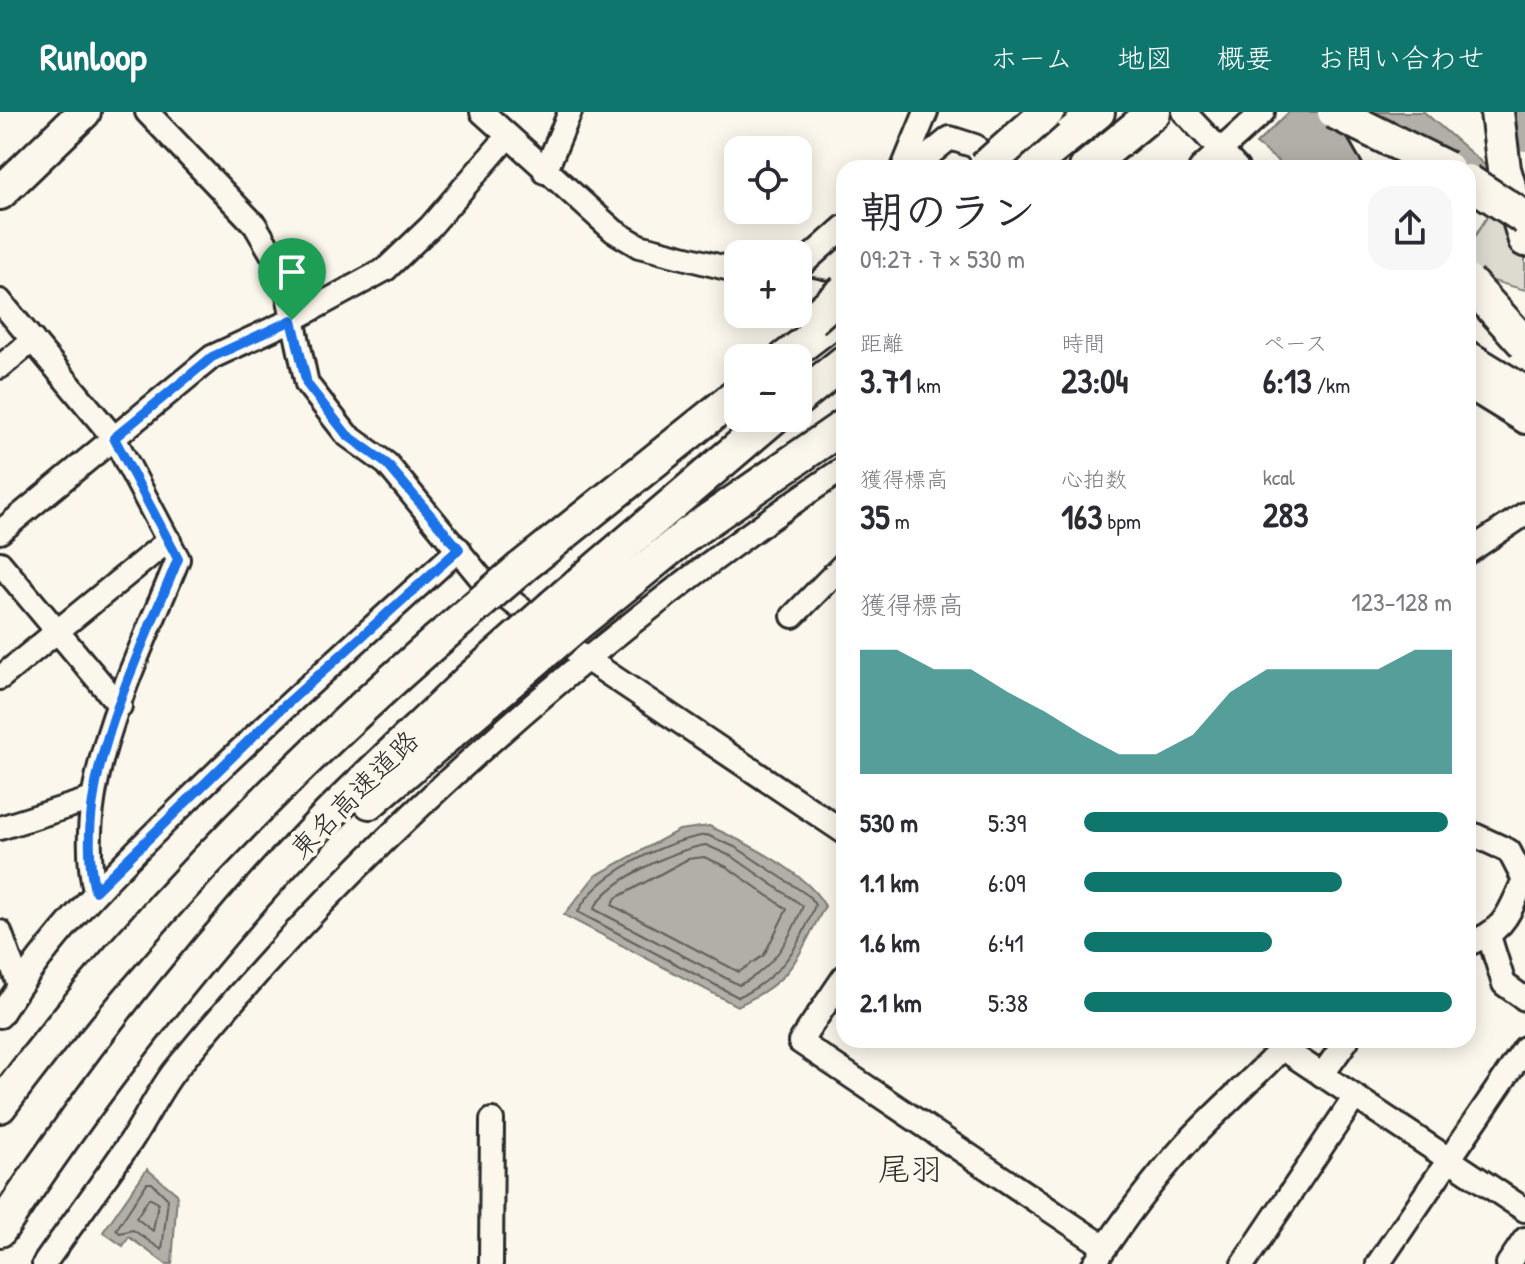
<!DOCTYPE html>
<html lang="ja">
<meta charset="utf-8">
<style>
body{margin:0;font-family:"Patrick Hand","Klee One",sans-serif;background:#f7f7f7;color:#2b2b33;height:100vh;display:flex;flex-direction:column;font-size:30px;white-space:nowrap}
*{box-sizing:border-box;margin:0}
p{font-size:26px;color:#7c7c81}
.icon{flex:none;width:44px;height:44px;fill:none;stroke:currentColor;stroke-width:2;stroke-linecap:round;stroke-linejoin:round}
.map{position:relative;flex:1;overflow:hidden}
.drawer{position:absolute;left:836px;top:48px;width:640px;height:888px;display:flex;flex-direction:column;background:#fff;border-radius:24px;box-shadow:0 4px 20px #0003}
.drawer>*{flex:none}
.fabs{position:absolute;left:724px;top:24px;display:grid;gap:16px}
.fabs a{display:grid;place-items:center;width:88px;height:88px;border-radius:16px;background:#fff;box-shadow:0 4px 20px #0003;font-size:40px}
.pin{position:absolute;display:grid;place-items:center;width:68px;height:68px;color:#fff;margin:-82px -34px;border-radius:50% 50% 50% 0;rotate:-45deg;box-shadow:0 0 8px #0007}
.pin .icon{rotate:45deg}
.round{display:grid;place-items:center;flex:none;width:84px;height:84px;border-radius:24px;background:#f7f7f7}
.headline{display:flex;align-items:center;justify-content:space-between;height:136px;padding:0 24px}
h1{font-size:44px;font-weight:700;line-height:60px}
.metrics{display:grid;grid-template-columns:repeat(3,1fr);gap:12px;height:136px;padding:8px 24px}
.metrics div{display:grid;align-content:center}
.metrics b{font-size:34px;font-weight:700}
.metrics small{font-size:22px;font-weight:400}
.metrics p{font-size:22px}
.chart{height:224px;padding:16px 24px}
.chart p{display:flex;justify-content:space-between}
.chart svg{width:100%;height:144px;margin-top:8px;fill:#0f766e;opacity:.7}
ul{padding:0 24px;list-style:none;font-size:26px}
li{display:grid;grid-template-columns:128px 96px 1fr;align-items:center;height:60px}
li i{height:20px;border-radius:10px;background:#0f766e}
header{display:flex;align-items:center;gap:48px;box-sizing:border-box;height:112px;padding:0 40px;background:#0f766e;color:#fff}
header strong{font-size:38px}
nav{display:flex;gap:44px;margin-inline-start:auto;font-size:28px}
.map>svg:first-child{display:block}
.green{fill:#dddad0;stroke:#84827e;stroke-width:2}
.water{fill:#b1afa7;stroke:#7b7a75;stroke-width:2}
.lines{fill:none;stroke-linecap:round;stroke-linejoin:round}
.shore{stroke:#61605d;stroke-width:2}
.river{stroke:#b1afa7;stroke-width:34}
.minor-casing{stroke:#2b2b2b;stroke-width:28}
.highway-casing{stroke:#2b2b2b;stroke-width:38}
.minor{stroke:#fbf7ec;stroke-width:22}
.highway{stroke:#fbf7ec;stroke-width:32}
.highway-bridge-casing{stroke:#2b2b2b;stroke-width:38;stroke-linecap:butt}
.highway-bridge{stroke:#fbf7ec;stroke-width:32}
.route-casing{stroke:#fff;stroke-width:16}
.route{stroke:#1a73e8;stroke-width:10}
.labels{text-anchor:middle;stroke-width:8;stroke-linejoin:round;paint-order:stroke}
.street-label{font-size:28px;fill:#2b2b2b;stroke:#fbf7ec}
.quarter-label{font-size:32px;fill:#2b2b2b;stroke:#fbf7ec}
</style>
<header>
<strong>Runloop</strong>
<nav><a>ホーム</a><a>地図</a><a>概要</a><a>お問い合わせ</a></nav>
</header>
<div class="map">
<svg width="1525" height="1152" viewBox="0 0 1525 1152">
<rect width="100%" height="100%" fill="#fbf7ec"/>
<filter id="ink" filterUnits="userSpaceOnUse"><feTurbulence type="fractalNoise" baseFrequency=".0125" numOctaves="2"/><feDisplacementMap in="SourceGraphic" scale="16" xChannelSelector="R" yChannelSelector="G"/><feConvolveMatrix kernelMatrix="1 2 1 2 8 2 1 2 1" color-interpolation-filters="sRGB"/></filter>
<g filter="url(#ink)">
<polygon class="green" points="1501,83 1525,102 1525,178 1468,162 1468,135"/>
<g class="water">
<polygon points="1289,0 1424,0 1486,54 1488,66 1468,88 1468,56 1287,56 1256,32"/>
<path d="M709 714C745 730 806 760 825 794 796 847 794 868 737 894L564 803 595 764 679 718Z"/>
<polygon points="147,1057 177,1082 172,1152 166,1152 129,1125 123,1134 103,1120"/>
</g>
<g class="lines">
<g class="shore">
<path d="M707 723 737 736 809 784 815 793C800 835 779 867 738 885L578 800C596 762 667 728 707 723Z"/>
<path d="M706 733 733 745 803 794C790 827 772 858 739 873L594 797C607 769 675 737 706 733Z"/>
<polygon points="704,745 727,755 787,797 764,843 739,860 612,793 616,786 688,747"/>
<polygon points="147,1071 152,1071 168,1087 162,1138 133,1118 120,1121 116,1118"/>
<polygon points="149,1086 158,1091 153,1119 136,1106"/>
</g>
<polyline class="river" points="1500,0 1525,22"/>
<g class="minor-casing">
<g id="minor">
<polyline points="147,0 255,113 275,147 286,174 307,272 347,323 387,352 480,465 546,516"/>
<polyline points="482,0 614,119 639,134 738,159"/>
<polyline points="1184,0 1237,56"/>
<polyline points="903,56 926,0"/>
<polyline points="913,56 950,26 975,34 993,56"/>
<polyline points="1201,56 1263,0"/>
<polyline points="545,60 570,0"/>
<polyline points="798,156 844,115"/>
<polyline points="798,175 844,185"/>
<path d="M0 189 114 326 178 447C139 545 70 673 95 779"/>
<polyline points="0,255 33,228"/>
<polyline points="1468,275 1525,310"/>
<polyline points="0,420 212,245 292,208 386,157 430,115 508,24"/>
<polyline points="1468,440 1525,402"/>
<polyline points="0,451 120,594"/>
<polyline points="793,504 844,452"/>
<polyline points="576,540 844,720"/>
<polyline points="0,566 169,428"/>
<polyline points="0,716 92,687"/>
<path d="M1468 720 1509 739 1524 768C1508 802 1506 818 1468 832"/>
<polyline points="0,820 19,873"/>
<polyline points="1489,824 1504,872 1525,887"/>
<polyline points="844,865 800,930 1105,1135"/>
<path d="M0 904C49 824 116 758 183 693 273 605 366 521 459 437"/>
<polyline points="1322,963 1347,928"/>
<path d="M44 1152C73 1111 103 1070 131 1029 147 1005 159 978 176 957 362 728 599 520 844 356"/>
<polyline points="491,1152 492,1008"/>
<path d="M1094 1152C1122 1110 1151 1070 1185 1033 1216 999 1251 970 1282 936L1525 1098"/>
<polyline points="1243,1152 1355,985"/>
<polyline points="1378,1152 1525,936"/>
<polyline points="1508,1152 1525,1127"/>
</g>
</g>
<g class="highway-casing">
<g id="highway">
<polyline points="1353,0 1385,56"/>
<polyline points="1497,0 1504,57 1525,128"/>
<polyline points="1029,56 1098,0"/>
<polyline points="1086,56 1154,0"/>
<polyline points="0,81 84,0"/>
<polyline points="785,246 844,201"/>
<polyline points="1468,246 1525,281"/>
<polyline points="798,287 844,250"/>
<polyline points="521,456 738,282"/>
<polyline points="554,493 773,306"/>
<polyline points="575,514 688,422 844,314"/>
<polyline points="370,690 489,588"/>
<path d="M0 994C127 822 275 671 435 530"/>
<path d="M0 1118C95 974 201 837 320 712 368 663 420 616 469 568"/>
</g>
</g>
<use href="#minor" class="minor"/>
<use href="#highway" class="highway"/>
<g class="highway-bridge-casing">
<g id="highway-bridge">
<polyline points="1334,0 1447,56"/>
<polyline points="984,56 1047,0"/>
<polyline points="1468,69 1525,106"/>
<polyline points="1468,169 1525,232"/>
<polyline points="812,207 844,179"/>
<polyline points="435,530 521,456"/>
<polyline points="469,568 554,493"/>
<polyline points="489,588 575,514"/>
</g>
</g>
<use href="#highway-bridge" class="highway-bridge"/>
</g>
</g>
<g class="lines" filter="url(#ink)">
<g class="route-casing">
<path id="route" d="M292 208 307 272 347 323 387 352 459 437 280 598 95 779C70 673 139 545 178 447L114 326 212 245Z"/>
</g>
<use href="#route" class="route"/>
</g>
<g class="labels">
<g class="street-label">
<text transform="translate(354 682) rotate(-45)" y="10">東名高速道路</text>
</g>
<g class="quarter-label">
<text x="910" y="1068">尾羽</text>
</g>
</g>
</svg>
<div class="fabs">
<a><svg class="icon" aria-label="locate" viewBox="0 0 24 24"><circle cx="12" cy="12" r="6"/><path d="M12 2v4M12 18v4M2 12h4M18 12h4"/></svg></a>
<a>+</a>
<a>−</a>
</div>
<div class="pin" style="left:292px;top:208px;background:#1e9e55"><svg class="icon" aria-label="arrive" viewBox="0 0 24 24"><path d="M6 21V4h12l-3 4 3 4H6"/></svg></div>
<section class="drawer">
<div class="headline"><div><h1>朝のラン</h1><p>09:27 · 7 × 530 m</p></div><a class="round"><svg class="icon" aria-label="share" viewBox="0 0 24 24"><path d="M12 15V3M7 8l5-5 5 5M5 13v7h14v-7"/></svg></a></div>
<div class="metrics">
<div><p>距離</p><b>3.71<small> km</small></b></div>
<div><p>時間</p><b>23:04</b></div>
<div><p>ペース</p><b>6:13<small> /km</small></b></div>
</div>
<div class="metrics">
<div><p>獲得標高</p><b>35<small> m</small></b></div>
<div><p>心拍数</p><b>163<small> bpm</small></b></div>
<div><p>kcal</p><b>283</b></div>
</div>
<div class="chart"><p><span>獲得標高</span>123–128 m</p>
<svg viewBox="0 0 160 44" preserveAspectRatio="none"><path d="M0 44V6L10 6L20 12L30 12L40 19L50 25L60 32L70 38L80 38L90 32L100 19L110 12L120 12L130 12L140 12L150 6L160 6V44z"/></svg>
</div>
<ul>
<li><b>530 m</b>5:39<i style="width:99%"></i></li>
<li><b>1.1 km</b>6:09<i style="width:70%"></i></li>
<li><b>1.6 km</b>6:41<i style="width:51%"></i></li>
<li><b>2.1 km</b>5:38<i style="width:100%"></i></li>
</ul>
</section>
</div>
